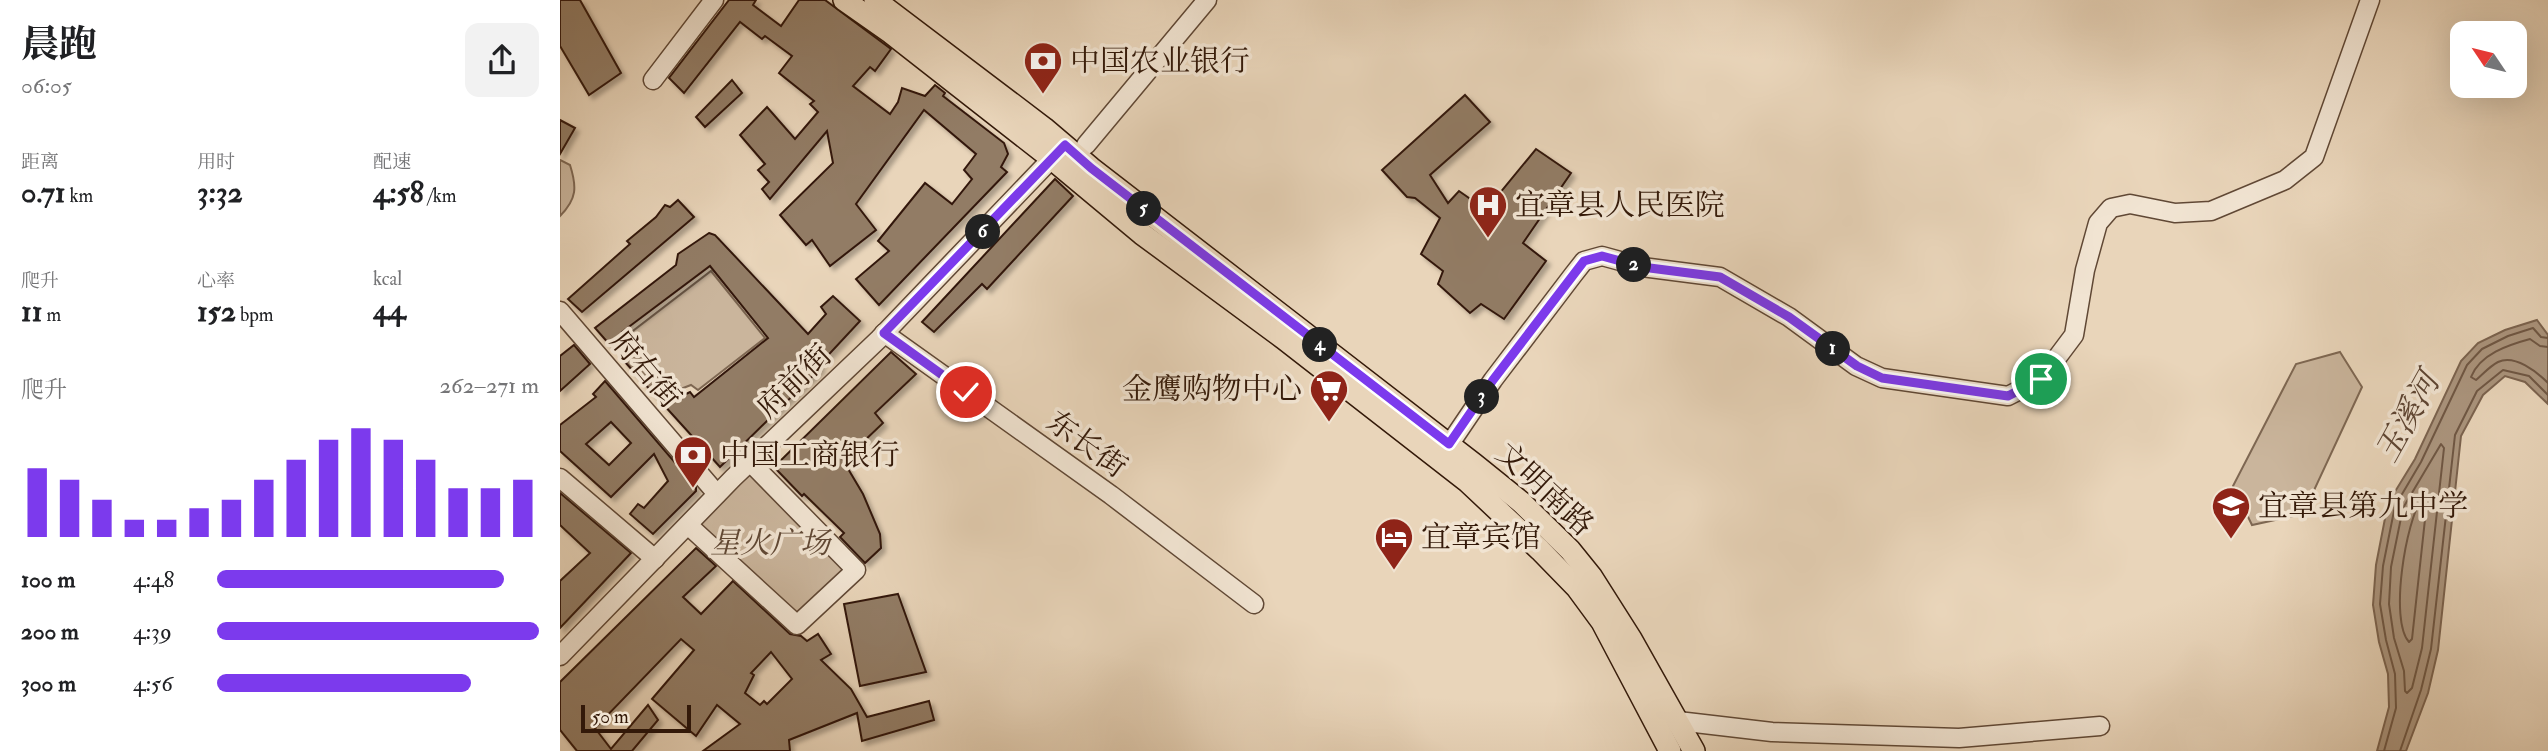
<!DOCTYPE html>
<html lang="zh">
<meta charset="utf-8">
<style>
body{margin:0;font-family:"IM FELL Double Pica","Noto Serif SC",serif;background:#f2f2f2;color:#202124;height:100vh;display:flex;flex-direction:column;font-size:26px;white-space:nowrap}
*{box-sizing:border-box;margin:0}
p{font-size:23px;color:#757577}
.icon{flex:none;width:38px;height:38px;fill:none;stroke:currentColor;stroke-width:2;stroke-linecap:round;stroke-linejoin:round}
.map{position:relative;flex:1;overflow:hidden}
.panel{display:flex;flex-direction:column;background:#fff;width:560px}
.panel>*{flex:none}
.needle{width:46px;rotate:305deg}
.fabs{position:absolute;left:1890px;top:21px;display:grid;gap:14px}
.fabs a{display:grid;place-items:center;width:77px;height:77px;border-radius:14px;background:#fff;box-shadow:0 7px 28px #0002;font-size:35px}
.scale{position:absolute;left:21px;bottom:18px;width:110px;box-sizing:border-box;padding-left:7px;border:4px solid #331909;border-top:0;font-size:19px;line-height:24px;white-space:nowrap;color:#331909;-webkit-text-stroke:5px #f1e4d2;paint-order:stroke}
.pin{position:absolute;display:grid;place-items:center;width:60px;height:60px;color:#fff;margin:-30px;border:4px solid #fff;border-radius:50%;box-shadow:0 2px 7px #0007}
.km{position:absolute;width:35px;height:35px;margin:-18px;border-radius:50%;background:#222;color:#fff;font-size:19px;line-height:35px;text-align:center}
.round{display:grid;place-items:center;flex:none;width:74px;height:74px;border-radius:14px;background:#f2f2f2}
.overview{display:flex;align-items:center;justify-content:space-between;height:119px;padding:0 21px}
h1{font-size:38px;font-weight:700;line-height:52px}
.figures{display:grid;grid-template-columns:repeat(3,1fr);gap:10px;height:119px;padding:7px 21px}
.figures div{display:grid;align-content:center}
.figures b{font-size:30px;font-weight:700}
.figures small{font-size:19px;font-weight:400}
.figures p{font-size:19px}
.chart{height:196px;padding:14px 21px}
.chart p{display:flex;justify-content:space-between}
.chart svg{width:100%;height:126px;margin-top:7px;stroke:#7c3aed;stroke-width:6}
ul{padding:0 21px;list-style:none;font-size:23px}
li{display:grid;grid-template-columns:112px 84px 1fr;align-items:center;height:52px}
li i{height:18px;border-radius:9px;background:#7c3aed}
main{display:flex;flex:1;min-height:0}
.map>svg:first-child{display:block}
.green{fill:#cab59c;stroke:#7e6752;stroke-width:2}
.water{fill:#ab957e;stroke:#7b634f;stroke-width:2}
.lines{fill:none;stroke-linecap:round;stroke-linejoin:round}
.shore{stroke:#6f5744;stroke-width:2}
.building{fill:#927b65;stroke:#331909;stroke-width:2;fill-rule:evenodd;filter:url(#shadow)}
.minor-casing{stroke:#604835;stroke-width:21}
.major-casing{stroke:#331909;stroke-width:24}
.minor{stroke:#f1e4d2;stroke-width:18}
.major{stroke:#e9d5ba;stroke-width:21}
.route-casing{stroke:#fff;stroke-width:14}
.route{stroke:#7c3aed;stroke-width:9}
.labels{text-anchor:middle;stroke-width:7;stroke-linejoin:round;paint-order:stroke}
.poi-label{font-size:30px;fill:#331909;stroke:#f1e4d2;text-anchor:start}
.street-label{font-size:30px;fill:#331909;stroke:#f1e4d2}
.park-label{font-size:30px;font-style:italic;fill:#604835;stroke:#f1e4d2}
.water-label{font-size:32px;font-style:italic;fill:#5d4432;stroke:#f1e4d2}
</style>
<main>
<section class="panel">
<div class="overview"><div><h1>晨跑</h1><p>06:05</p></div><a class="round"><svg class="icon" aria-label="share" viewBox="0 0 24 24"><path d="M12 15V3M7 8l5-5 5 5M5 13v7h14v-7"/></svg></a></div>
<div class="figures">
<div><p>距离</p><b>0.71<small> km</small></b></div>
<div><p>用时</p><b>3:32</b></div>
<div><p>配速</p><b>4:58<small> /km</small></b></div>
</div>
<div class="figures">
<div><p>爬升</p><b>11<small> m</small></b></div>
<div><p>心率</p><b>152<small> bpm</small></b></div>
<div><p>kcal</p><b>44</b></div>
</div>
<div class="chart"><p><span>爬升</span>262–271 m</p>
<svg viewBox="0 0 160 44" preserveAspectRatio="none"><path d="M5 44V20M15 44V24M25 44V31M35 44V38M45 44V38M55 44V34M65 44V31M75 44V24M85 44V17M95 44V10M105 44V6M115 44V10M125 44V17M135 44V27M145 44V27M155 44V24"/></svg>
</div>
<ul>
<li><b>100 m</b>4:48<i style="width:89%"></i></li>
<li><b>200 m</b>4:39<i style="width:100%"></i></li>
<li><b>300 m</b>4:56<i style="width:79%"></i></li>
</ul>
</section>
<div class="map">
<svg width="1988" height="751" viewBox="0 0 1988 751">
<defs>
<filter id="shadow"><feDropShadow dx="4" dy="4" stdDeviation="2" flood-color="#0004"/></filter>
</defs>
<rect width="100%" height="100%" fill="#e9d5ba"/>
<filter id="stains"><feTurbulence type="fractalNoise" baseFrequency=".00286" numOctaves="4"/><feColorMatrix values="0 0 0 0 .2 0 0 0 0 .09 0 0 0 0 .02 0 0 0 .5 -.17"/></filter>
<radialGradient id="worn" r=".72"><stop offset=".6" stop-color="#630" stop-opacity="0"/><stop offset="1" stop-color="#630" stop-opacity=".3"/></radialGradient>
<g class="green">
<path d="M0 160 10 165C17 187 17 199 0 216Z"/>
<polygon points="151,271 205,338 138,390 131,385 118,390 69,334"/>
<polygon points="1780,352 1802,387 1743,514 1692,525 1673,486 1736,364"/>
<polygon points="187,471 286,567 236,617 137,521"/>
</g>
<polygon class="water" points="1977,320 1988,335 1988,404 1965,382 1945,376 1923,395 1901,436 1878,650 1868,693 1846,751 1817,751 1829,707 1828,674 1819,642 1813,605 1816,565 1828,503 1855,459 1901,361 1918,343 1945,330"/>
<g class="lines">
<g class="shore">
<path d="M1988 347 1980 346 1970 339C1948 345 1920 354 1911 377L1916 380C1923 374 1930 366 1938 362 1955 354 1977 372 1988 383"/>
<polygon points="1881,444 1884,448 1862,648 1852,688 1847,693 1845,691 1844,671 1834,638 1829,604 1831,567 1843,508"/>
<path d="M1862 498 1867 501 1852 639 1849 642C1829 620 1846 521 1862 498Z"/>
<polyline points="1824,751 1836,708 1835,674 1826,640 1820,604 1823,566 1835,506 1861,462 1907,365 1922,349 1948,336 1973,328 1981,337 1988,338"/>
<polyline points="1840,751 1861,690 1871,649 1895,435 1917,391 1943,370 1969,376 1988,395"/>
</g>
</g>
<g class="building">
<polygon points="0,0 20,0 61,73 29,95 0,46"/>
<polygon points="169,0 196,0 193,5 221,26 239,0 265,0 331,49 315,71 310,67 293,86 330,114 338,102 342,88 365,96 375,85 385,93 383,96 444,143 448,154 441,167 447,172 319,305 296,279 329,251 318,241 365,183 392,204 412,179 404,170 416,154 364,110 296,204 316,230 270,266 252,240 246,245 220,215 273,163 267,131 210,199 202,189 209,182 198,170 205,164 180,135 207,107 235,139 258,112 250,104 254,101 219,73 232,56 205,36 202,39 180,22 124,93 109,78"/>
<polygon points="172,80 182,93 145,127 136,117"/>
<polygon points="905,95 930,122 870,175 888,203 899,191 926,210 976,149 1011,173 963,243 986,261 944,319 921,304 910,313 878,284 883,271 861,254 880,218 855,198 847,197 822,170"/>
<polygon points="0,120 15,128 0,154"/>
<polygon points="495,179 513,196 427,289 422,284 374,332 362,322"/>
<polygon points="118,200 134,217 22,312 8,299 70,244 67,241 96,217 105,205 110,207"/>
<polygon points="149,233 155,235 248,334 266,314 261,307 273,296 300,321 258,366 261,368 160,467 64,361 76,348 120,397 130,392 134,397 208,338 150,266 62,332 63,334 50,345 35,328 116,265 118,254"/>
<polygon points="14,345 30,364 0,391 0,356"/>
<polygon points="331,352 356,374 315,413 323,423 301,444 298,441 281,457 303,494 320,534 321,548 305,563 280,537 284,533 244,494 242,496 214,467"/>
<path d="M45 381 136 487V491L93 534 70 514 78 504 84 508 108 481 94 454 51 497 0 451V425L36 397 33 394ZM51 422 71 443 49 465 26 444Z"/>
<polygon points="0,493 71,553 0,628 0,581 30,553 0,525"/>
<path d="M136 548 156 566 123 597 141 614 173 581 230 634 241 636 247 641 258 634 271 654 261 660 291 689 307 717 369 701 374 720 302 741 297 713 229 740 230 751H143L180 724 157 705 136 736 92 699 134 650 121 639 35 728 51 749 88 705 98 720 72 751H17L0 730V682ZM211 652 232 679 207 704 204 701 200 705 185 693 194 675 191 673Z"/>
<polygon points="338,594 366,672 300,686 284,604"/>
</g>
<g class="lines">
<g class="minor-casing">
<g id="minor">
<polyline points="93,80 154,0"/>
<polyline points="526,145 647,0"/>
<polyline points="0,311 157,494"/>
<polyline points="324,333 551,495 694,604"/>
<polyline points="889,445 933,380 1013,275 1024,261 1042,256 1082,267 1160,277 1229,317 1296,366 1322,378 1448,396 1481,379 1514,335 1525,270 1538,223 1551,208 1570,204 1615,213 1651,211 1725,180 1754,157 1810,0"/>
<polyline points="0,478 95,559"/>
<polyline points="128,525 237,625 296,570 190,462"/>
<polyline points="0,656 173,478 319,339 499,151"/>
<polyline points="1118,721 1212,732 1399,738 1540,726"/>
</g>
</g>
<g class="major-casing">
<g id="major">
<polyline points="284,0 331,33 492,159 582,234 723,338 908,482 980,550 1017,588 1042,622 1110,751"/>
<polyline points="315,0 484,128 531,168 914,464 961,502 1010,550 1031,576 1071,639 1134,751"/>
</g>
</g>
<use href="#minor" class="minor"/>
<use href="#major" class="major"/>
</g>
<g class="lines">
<g class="route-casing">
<polyline id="route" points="406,392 324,333 505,145 531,168 889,444 933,380 1024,261 1042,256 1082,267 1160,277 1229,317 1297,366 1322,378 1448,396 1481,379"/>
</g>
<use href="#route" class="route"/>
</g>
<defs>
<g id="bank-pin" transform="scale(2.0125)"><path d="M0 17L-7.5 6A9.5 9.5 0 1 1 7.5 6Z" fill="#8f2418" stroke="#f1e4d2"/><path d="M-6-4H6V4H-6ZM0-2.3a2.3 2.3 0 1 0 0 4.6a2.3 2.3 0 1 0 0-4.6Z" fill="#fff"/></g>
<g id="hospital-pin" transform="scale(2.0125)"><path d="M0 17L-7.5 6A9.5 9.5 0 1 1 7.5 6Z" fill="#8f2418" stroke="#f1e4d2"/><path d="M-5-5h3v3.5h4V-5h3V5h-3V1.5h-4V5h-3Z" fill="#fff"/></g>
<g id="supermarket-pin" transform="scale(2.0125)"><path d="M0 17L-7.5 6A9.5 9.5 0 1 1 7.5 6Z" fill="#8f2418" stroke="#f1e4d2"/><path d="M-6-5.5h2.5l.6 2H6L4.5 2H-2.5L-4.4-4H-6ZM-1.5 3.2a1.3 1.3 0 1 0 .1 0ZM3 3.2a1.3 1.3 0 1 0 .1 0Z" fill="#fff"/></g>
<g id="school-pin" transform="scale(2.0125)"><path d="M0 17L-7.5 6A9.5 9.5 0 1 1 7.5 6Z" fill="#8f2418" stroke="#f1e4d2"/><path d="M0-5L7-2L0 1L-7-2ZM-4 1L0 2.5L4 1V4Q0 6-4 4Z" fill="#fff"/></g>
<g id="hotel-pin" transform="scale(2.0125)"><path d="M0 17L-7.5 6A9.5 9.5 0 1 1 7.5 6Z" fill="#8f2418" stroke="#f1e4d2"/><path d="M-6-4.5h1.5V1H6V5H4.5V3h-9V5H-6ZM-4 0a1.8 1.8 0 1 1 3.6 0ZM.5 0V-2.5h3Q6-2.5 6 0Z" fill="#fff"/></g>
</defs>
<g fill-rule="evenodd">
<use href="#bank-pin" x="483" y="61"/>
<use href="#hospital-pin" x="928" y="205"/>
<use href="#supermarket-pin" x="769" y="389"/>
<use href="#bank-pin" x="133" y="455"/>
<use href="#school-pin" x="1671" y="506"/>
<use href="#hotel-pin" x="834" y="537"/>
</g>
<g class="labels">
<g class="poi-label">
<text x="510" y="71">中国农业银行</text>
<text x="955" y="215">宜章县人民医院</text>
<text x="742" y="399" text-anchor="end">金鹰购物中心</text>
<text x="160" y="465">中国工商银行</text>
<text x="1698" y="516">宜章县第九中学</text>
<text x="861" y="547">宜章宾馆</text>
</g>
<g class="street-label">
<text transform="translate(86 369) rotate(50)" y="10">府右街</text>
<text transform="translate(234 381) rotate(-44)" y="10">府前街</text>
<text transform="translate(527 444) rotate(36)" y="10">东长街</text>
<text transform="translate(985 489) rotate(43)" y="10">文明南路</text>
</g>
<g class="park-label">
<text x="210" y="553">星火广场</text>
</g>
<g class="water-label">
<text transform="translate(1847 417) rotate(-61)" y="11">玉溪河</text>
</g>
</g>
<rect width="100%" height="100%" filter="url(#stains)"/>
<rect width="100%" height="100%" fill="url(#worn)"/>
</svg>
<div class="fabs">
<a><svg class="needle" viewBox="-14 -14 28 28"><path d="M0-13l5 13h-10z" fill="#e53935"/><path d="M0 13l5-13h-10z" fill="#757577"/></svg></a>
</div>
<div class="scale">50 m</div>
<div class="pin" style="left:1481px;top:379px;background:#1e9e55"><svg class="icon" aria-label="arrive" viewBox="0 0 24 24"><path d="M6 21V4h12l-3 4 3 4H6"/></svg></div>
<div class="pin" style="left:406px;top:392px;background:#d93025"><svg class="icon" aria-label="check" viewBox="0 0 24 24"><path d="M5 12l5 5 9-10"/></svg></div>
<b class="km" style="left:1273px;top:349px">1</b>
<b class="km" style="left:1074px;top:265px">2</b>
<b class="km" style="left:922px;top:397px">3</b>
<b class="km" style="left:760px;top:345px">4</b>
<b class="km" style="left:584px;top:209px">5</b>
<b class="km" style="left:423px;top:232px">6</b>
</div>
</main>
